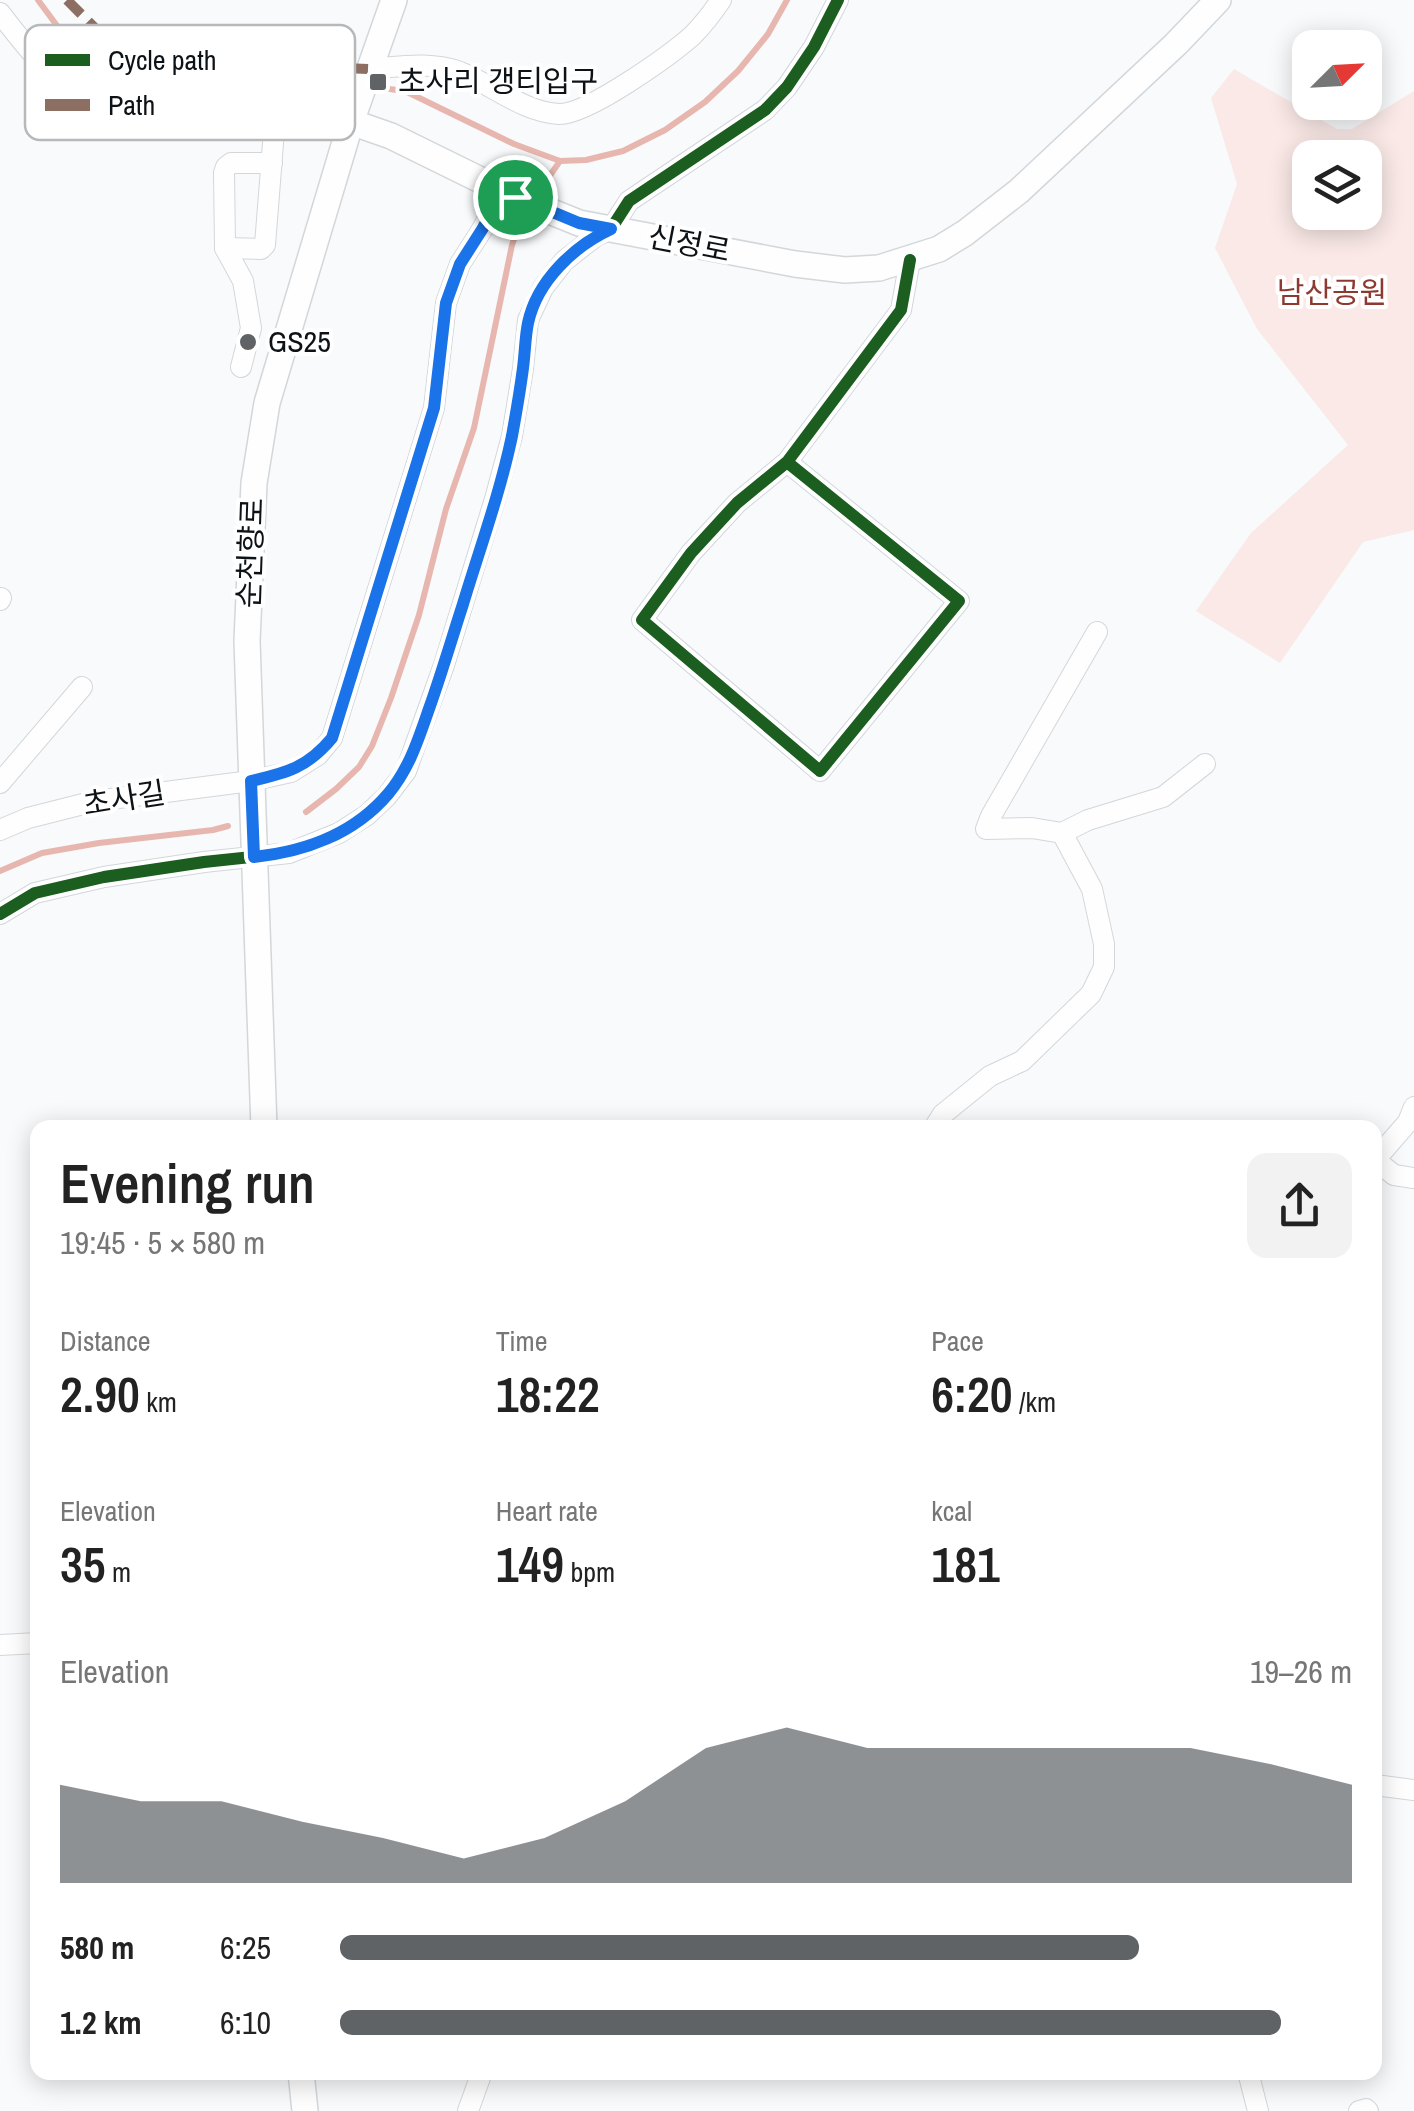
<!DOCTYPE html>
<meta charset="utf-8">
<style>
body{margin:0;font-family:"Archivo Narrow","Noto Sans KR",sans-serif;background:#f2f2f2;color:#222;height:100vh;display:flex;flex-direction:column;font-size:38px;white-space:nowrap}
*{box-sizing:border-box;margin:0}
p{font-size:32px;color:#767676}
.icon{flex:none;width:55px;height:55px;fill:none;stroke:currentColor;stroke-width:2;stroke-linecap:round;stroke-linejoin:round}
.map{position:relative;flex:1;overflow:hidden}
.panel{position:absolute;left:30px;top:1120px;width:1352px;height:960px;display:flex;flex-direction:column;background:#fff;border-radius:20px;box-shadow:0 5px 25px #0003}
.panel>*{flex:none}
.needle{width:65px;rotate:66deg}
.tools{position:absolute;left:1292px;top:30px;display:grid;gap:20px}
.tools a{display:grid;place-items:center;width:90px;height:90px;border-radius:20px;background:#fff;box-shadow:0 5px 25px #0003;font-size:50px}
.pin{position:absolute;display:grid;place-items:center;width:85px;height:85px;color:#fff;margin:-42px;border:5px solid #fff;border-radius:50%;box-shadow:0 2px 10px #0007}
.round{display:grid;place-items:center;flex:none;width:105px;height:105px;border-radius:20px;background:#f2f2f2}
.headline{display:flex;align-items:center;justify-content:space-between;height:170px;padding:0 30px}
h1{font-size:55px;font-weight:600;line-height:75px}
.metrics{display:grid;grid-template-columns:repeat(3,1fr);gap:15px;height:170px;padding:10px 30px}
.metrics div{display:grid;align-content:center}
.metrics b{font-size:50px;font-weight:600}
.metrics small{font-size:28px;font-weight:400}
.metrics p{font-size:28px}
.chart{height:280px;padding:20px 30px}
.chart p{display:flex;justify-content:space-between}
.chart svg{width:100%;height:180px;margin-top:10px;fill:#5f6366;opacity:.7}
ul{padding:0 30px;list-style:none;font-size:32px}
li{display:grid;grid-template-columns:160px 120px 1fr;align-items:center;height:75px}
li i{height:25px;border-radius:12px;background:#5f6366}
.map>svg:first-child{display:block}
.green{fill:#fae9e7;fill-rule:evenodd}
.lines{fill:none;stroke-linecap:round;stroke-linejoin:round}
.stream{stroke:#e7b7af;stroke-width:6}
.minor-casing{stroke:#d3d7da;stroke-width:22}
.major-casing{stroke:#d3d7da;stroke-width:28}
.minor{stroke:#fefeff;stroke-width:20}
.major{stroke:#fefeff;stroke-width:25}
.quiet{stroke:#8d6e63;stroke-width:10;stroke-dasharray:20 10;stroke-linecap:butt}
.cycleway-casing{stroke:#fff;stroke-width:19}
.cycleway{stroke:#1b5e20;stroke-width:12}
.route-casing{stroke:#fff;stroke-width:20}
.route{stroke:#1a73e8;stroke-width:12}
.poi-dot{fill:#5f6366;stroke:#fff;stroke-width:4}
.labels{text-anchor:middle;stroke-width:8;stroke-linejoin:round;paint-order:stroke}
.poi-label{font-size:30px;fill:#0d1216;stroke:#fff;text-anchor:start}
.street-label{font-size:30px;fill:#0d1216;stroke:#fff}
.park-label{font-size:30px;fill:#8d392f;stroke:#fff}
.key{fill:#fff;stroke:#b6b8b9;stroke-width:2.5}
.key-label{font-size:28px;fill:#0d1216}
</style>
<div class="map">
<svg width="1414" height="2111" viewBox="0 0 1414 2111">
<rect width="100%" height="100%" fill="#f8fafc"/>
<path class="green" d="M1234 69 1337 129H1352L1414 91V530L1363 542 1280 663 1196 611 1251 533 1348 445 1257 329 1215 248 1237 184 1211 98ZM1310 158H1365V212H1310Z"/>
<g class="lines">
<g class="stream">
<polyline points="38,0 72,46 89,59 112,68 219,79 329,82"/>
<polyline points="389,89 405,91 514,144 560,161 586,160 623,151 665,130 705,102 738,71 768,34 787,0"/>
<polyline points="551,174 560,161"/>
<polyline points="306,812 336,789 359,767 372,746 391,698 419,615 446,509 474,428 512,245 522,216"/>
<polyline points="0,871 42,853 99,843 213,830 228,826"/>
</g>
<g class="minor-casing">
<g id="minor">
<path d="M0 13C47 74 67 98 146 111L351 122"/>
<path d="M368 69C399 67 430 61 460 72 493 85 523 112 559 114 587 115 669 56 692 36 702 26 713 12 721 0"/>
<polyline points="225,248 261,249 265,245 275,118"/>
<polyline points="241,367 251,328 243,281 225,248 224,173 226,167 231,163 272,163"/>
<polyline points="787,462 959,601 820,771 642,620 691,553 737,503 787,462 901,310 910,260"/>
<polyline points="0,600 1,598"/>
<polyline points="0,783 82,687"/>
<polyline points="0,830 28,818 95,801 251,781 291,772 318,755 332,738 434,408 446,303 460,264 483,228 502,191"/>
<polyline points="1062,833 1032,828 986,829 991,816 1097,632"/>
<polyline points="0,914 35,893 104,877 204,862 289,853 339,833 367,815 387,796 406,771 444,665 495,499 512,436 523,369 528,320 543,288 564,261 596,236 611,229 629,201 765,110 787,87 814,47 838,0"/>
<polyline points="934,1128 943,1114 990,1076 1022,1061 1091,994 1104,967 1104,944 1092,889 1062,833 1088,820 1163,797 1205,764"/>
<polyline points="1375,1160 1408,1122 1414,1107"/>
<polyline points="1375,1160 1394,1175 1414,1178"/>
<polyline points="0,1645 38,1643"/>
<polyline points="1375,1785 1414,1790"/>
<polyline points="1248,2072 1258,2111"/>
<polyline points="468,2111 482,2072"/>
<polyline points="1359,2111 1366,2109 1368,2111"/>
</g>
</g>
<g class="major-casing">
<g id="major">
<polyline points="351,122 391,136 515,197 579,223 795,264 845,270 879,268 939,249 965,233 1019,191 1176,44 1218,0"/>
<polyline points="264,1128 247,641 254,483 267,403 351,122 394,0"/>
<polyline points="301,2072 305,2111"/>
</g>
</g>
<use href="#minor" class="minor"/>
<use href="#major" class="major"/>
<polyline class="quiet" points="67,0 103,36 163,52 264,65 368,69"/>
<g class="cycleway-casing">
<g id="cycleway">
<polyline points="787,462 959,601 820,771 642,620 691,553 737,503 787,462 901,310 910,260"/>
<polyline points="0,914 35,893 104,877 204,862 289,853 339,833 367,815 387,796 406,771 444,665 495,499 512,436 523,369 528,320 543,288 564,261 596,236 611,229 629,201 765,110 787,87 814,47 838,0"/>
</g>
</g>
<use href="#cycleway" class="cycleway"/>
</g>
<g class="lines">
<g class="route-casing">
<path id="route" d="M502 191 579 223 611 229C574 246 537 281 528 323 525 338 525 353 523 368 520 391 516 414 512 436 500 493 480 548 463 604 452 638 442 672 430 706 419 737 410 768 388 794 354 834 304 852 254 857L251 781C287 773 308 767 332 738L434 408 446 303 460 264 483 228Z"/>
</g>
<use href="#route" class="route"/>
</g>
<g class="poi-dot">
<rect x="368" y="72" width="20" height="20" rx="5"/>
<circle cx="248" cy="342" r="10"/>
</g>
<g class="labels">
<g class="poi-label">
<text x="398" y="92">초사리 갱티입구</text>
<text x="268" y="352">GS25</text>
</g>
<g class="street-label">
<text transform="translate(689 244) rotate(11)" y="10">신정로</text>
<text transform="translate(251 553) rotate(-88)" y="10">순천향로</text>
<text transform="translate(124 799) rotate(-9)" y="10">초사길</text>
</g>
<g class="park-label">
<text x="1332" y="303">남산공원</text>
</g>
</g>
<rect x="25" y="25" width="330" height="115" rx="15" class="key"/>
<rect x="45" y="54" width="45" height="12" fill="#1b5e20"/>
<rect x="45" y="99" width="45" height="12" fill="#8d6e63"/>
<g class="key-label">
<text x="108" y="70">Cycle path</text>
<text x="108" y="115">Path</text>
</g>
</svg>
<div class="tools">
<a><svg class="needle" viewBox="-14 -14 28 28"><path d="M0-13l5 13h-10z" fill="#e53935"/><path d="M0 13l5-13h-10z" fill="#767676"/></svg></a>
<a><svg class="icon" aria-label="layers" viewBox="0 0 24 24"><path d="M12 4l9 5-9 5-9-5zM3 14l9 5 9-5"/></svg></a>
</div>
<div class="pin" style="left:515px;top:197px;background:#1e9e55"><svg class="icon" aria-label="arrive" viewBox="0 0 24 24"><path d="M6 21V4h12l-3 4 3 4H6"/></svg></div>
<section class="panel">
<div class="headline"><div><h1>Evening run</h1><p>19:45 · 5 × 580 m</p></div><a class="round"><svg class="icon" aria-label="share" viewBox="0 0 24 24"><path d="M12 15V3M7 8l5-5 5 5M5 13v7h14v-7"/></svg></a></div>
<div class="metrics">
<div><p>Distance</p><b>2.90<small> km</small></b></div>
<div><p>Time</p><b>18:22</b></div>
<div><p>Pace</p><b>6:20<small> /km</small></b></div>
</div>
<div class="metrics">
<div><p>Elevation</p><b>35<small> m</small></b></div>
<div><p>Heart rate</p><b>149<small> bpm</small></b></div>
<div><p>kcal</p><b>181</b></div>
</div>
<div class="chart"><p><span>Elevation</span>19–26 m</p>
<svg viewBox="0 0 160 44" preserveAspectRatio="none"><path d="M0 44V20L10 24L20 24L30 29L40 33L50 38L60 33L70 24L80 11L90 6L100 11L110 11L120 11L130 11L140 11L150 15L160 20V44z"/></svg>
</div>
<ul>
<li><b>580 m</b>6:25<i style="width:79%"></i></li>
<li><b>1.2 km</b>6:10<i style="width:93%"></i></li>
</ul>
</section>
</div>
